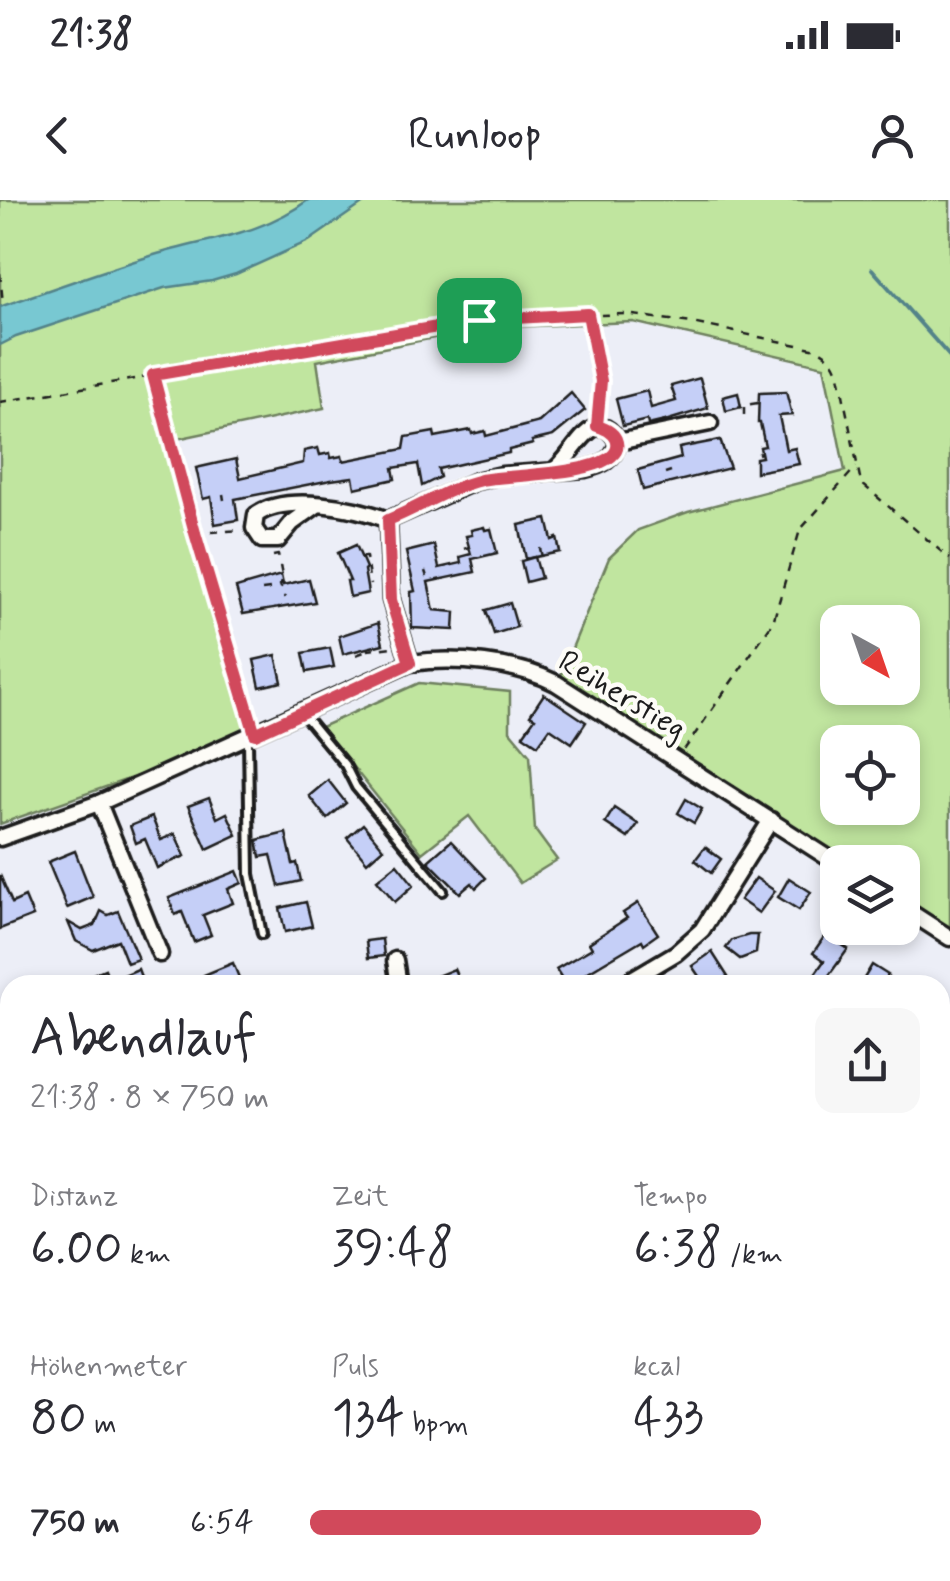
<!DOCTYPE html>
<html lang="de">
<meta charset="utf-8">
<style>
body{margin:0;font-family:Mynerve,sans-serif;background:#f7f7f7;color:#2b2b33;height:100vh;display:flex;flex-direction:column;font-size:38px;white-space:nowrap}
*{box-sizing:border-box;margin:0}
p{font-size:32px;color:#7c7c81}
.icon{flex:none;width:55px;height:55px;fill:none;stroke:currentColor;stroke-width:2;stroke-linecap:round;stroke-linejoin:round}
.map{position:relative;flex:1;overflow:hidden}
.panel{position:absolute;left:0px;top:775px;width:950px;height:608px;display:flex;flex-direction:column;background:#fff;border-radius:30px 30px 0 0;box-shadow:0 5px 15px #0003}
.panel>*{flex:none}
.needle{width:65px;rotate:140deg}
.tools{position:absolute;left:820px;top:405px;display:grid;gap:20px}
.tools a{display:grid;place-items:center;width:100px;height:100px;border-radius:20px;background:#fff;box-shadow:0 5px 15px #0003;font-size:50px}
.pin{position:absolute;display:grid;place-items:center;width:85px;height:85px;color:#fff;margin:-42px;border-radius:20px;box-shadow:0 5px 15px #0006}
.round{display:grid;place-items:center;flex:none;width:105px;height:105px;border-radius:20px;background:#f7f7f7}
.summary{display:flex;align-items:center;justify-content:space-between;height:170px;padding:0 30px}
h1{font-size:55px;font-weight:600;line-height:75px}
.metrics{display:grid;grid-template-columns:repeat(3,1fr);gap:15px;height:170px;padding:10px 30px}
.metrics div{display:grid;align-content:center}
.metrics b{font-size:50px;font-weight:600}
.metrics small{font-size:28px;font-weight:400}
.metrics p{font-size:28px}
ul{padding:0 30px;list-style:none;font-size:32px}
li{display:grid;grid-template-columns:160px 120px 1fr;align-items:center;height:75px}
li i{height:25px;border-radius:12px;background:#d1495b}
.status{display:flex;justify-content:space-between;align-items:center;height:70px;padding:0 50px;background:#fff;direction:ltr}
.status svg{height:28px;fill:currentColor}
header{display:flex;justify-content:space-between;align-items:center;height:130px;padding:0 30px;background:#fff;font-size:45px;font-weight:600}
.map>svg:first-child{display:block}
.built{fill:#e0e5f7}
.green{fill:#c0e59f;stroke:#6e805e;stroke-width:2.5;fill-rule:evenodd}
.water{fill:#78c8d2;stroke:#538389;stroke-width:2.5}
.lines{fill:none;stroke-linecap:round;stroke-linejoin:round}
.stream{stroke:#538389;stroke-width:4}
.building{fill:#c5cff7;stroke:#1c1c1c;stroke-width:2.5}
.service-casing{stroke:#1c1c1c;stroke-width:14}
.minor-casing{stroke:#1c1c1c;stroke-width:21}
.path{stroke:#1c1c1c;stroke-width:2.5;stroke-dasharray:8 8;stroke-linecap:butt}
.service{stroke:#fdfcf7;stroke-width:6}
.minor{stroke:#fdfcf7;stroke-width:14}
.rail-casing{stroke:#1c1c1c;stroke-width:8}
.rail{stroke:#fdfcf7;stroke-width:4;stroke-dasharray:11;stroke-linecap:butt}
.route-casing{stroke:#fff;stroke-width:20}
.route{stroke:#d1495b;stroke-width:12}
.labels{text-anchor:middle;stroke-width:9;stroke-linejoin:round;paint-order:stroke}
.street-label{font-size:32px;fill:#1c1c1c;stroke:#fdfcf7}
</style>
<div class="status"><b>21:38</b><svg viewBox="0 0 49 12"><path d="M0 12V9h3v3zM5 12V6h3v6zM10 12V3h3v9zM15 12V0h3v12zM26 1h20v11H26zM47 4h2v5h-2z"/></svg></div>
<header><svg class="icon" aria-label="back" viewBox="0 0 24 24"><path d="M15 5l-7 7 7 7"/></svg>Runloop<svg class="icon" aria-label="person" viewBox="0 0 24 24"><circle cx="12" cy="8" r="4"/><path d="M4 21q1-7 8-7t8 7"/></svg></header>
<div class="map">
<svg width="950" height="1381" viewBox="0 0 950 1381">
<rect width="100%" height="100%" fill="#eceef7"/>
<filter id="ink" filterUnits="userSpaceOnUse"><feTurbulence type="fractalNoise" baseFrequency=".01" numOctaves="2"/><feDisplacementMap in="SourceGraphic" scale="20" xChannelSelector="R" yChannelSelector="G"/><feConvolveMatrix kernelMatrix="1 2 1 2 8 2 1 2 1" color-interpolation-filters="sRGB"/></filter>
<g filter="url(#ink)">
<g class="built">
<polygon points="0,1221 10,1230 10,1283 0,1275"/>
<polygon points="100,1373 163,1373 171,1381 109,1381"/>
</g>
<g class="green">
<path d="M0 0H950V733L903 701 902 662H846L561 475 609 358 638 330 688 312 845 271 824 166 633 122 485 128 317 161 324 208 172 240 251 536 0 624ZM838 422H902V488H838ZM838 542H902V608H838Z"/>
<polygon points="419,483 510,492 510,531 530,555 535,630 557,660 520,683 469,616 422,653 321,527"/>
<polygon points="0,1262 10,1271 10,1372 100,1373 109,1381 0,1381"/>
</g>
<path class="water" d="M308 0H368L309 41 236 74 212 81 164 88 16 137 0 145V107L5 105C55 88 104 70 154 55 208 38 260 36 308 0Z"/>
<g class="lines">
<polyline class="stream" points="872,69 950,157"/>
</g>
<g class="building">
<polygon points="700,178 708,208 665,221 648,225 647,220 623,226 616,199 647,191 651,208 676,201 671,186"/>
<polygon points="786,192 792,215 779,216 786,250 795,248 799,264 756,272 756,258 762,257 760,247 765,246 760,223 758,223 759,193"/>
<polygon points="571,193 585,210 553,236 532,241 533,244 509,250 509,253 438,269 440,277 422,286 418,264 393,268 395,279 355,288 353,277 331,280 235,299 238,320 215,324 211,297 203,299 196,268 236,259 240,278 303,263 304,251 318,248 320,255 330,253 331,258 342,256 343,261 404,249 406,237 434,232 435,237 471,230 472,234 485,231 486,236 539,222"/>
<polygon points="738,193 741,207 726,211 723,197"/>
<polygon points="720,240 730,268 643,290 638,270 681,258 679,248"/>
<polygon points="547,319 552,340 557,338 560,352 526,359 519,325"/>
<polygon points="484,327 485,330 491,329 497,353 472,359 475,372 428,382 434,410 455,412 454,430 412,428 411,392 415,391 406,352 434,345 439,368 461,363 460,357 471,354 466,336 472,335 471,330"/>
<polygon points="356,345 366,368 364,370 368,393 350,397 347,381 350,381 338,353"/>
<polygon points="535,357 541,378 526,382 521,361"/>
<polygon points="281,375 283,385 309,379 315,402 243,414 236,388"/>
<polygon points="510,403 517,427 494,434 486,410"/>
<polygon points="378,423 383,444 343,454 339,436"/>
<polygon points="330,448 334,467 307,472 303,453"/>
<polygon points="276,455 282,482 260,487 254,460"/>
<polygon points="544,494 586,522 572,543 550,528 538,545 523,535 535,518 530,515"/>
<polygon points="328,580 346,603 327,619 309,596"/>
<polygon points="209,598 217,618 227,613 237,635 207,649 188,606"/>
<polygon points="686,599 702,609 694,623 678,613"/>
<polygon points="614,608 638,624 628,638 605,623"/>
<polygon points="152,617 161,640 175,634 185,656 157,668 145,639 136,643 130,626"/>
<polygon points="363,624 383,648 367,662 347,638"/>
<polygon points="286,633 293,664 297,663 301,681 279,686 271,655 260,657 257,640"/>
<polygon points="451,641 486,678 476,688 472,683 460,693 428,661"/>
<polygon points="705,647 721,659 711,673 695,660"/>
<polygon points="75,651 93,697 67,708 48,662"/>
<polygon points="397,664 414,685 395,702 377,680"/>
<polygon points="237,671 242,683 228,689 233,703 203,715 211,735 194,742 182,712 175,715 169,698"/>
<polygon points="0,675 12,703 25,697 33,716 0,729"/>
<polygon points="756,678 775,691 759,713 740,700"/>
<polygon points="789,678 811,692 799,710 778,697"/>
<polygon points="306,702 312,726 285,732 280,708"/>
<polygon points="638,703 658,734 644,744 642,740 566,785 556,769 592,748 589,743 627,718 623,713"/>
<polygon points="101,711 108,715 118,711 138,759 127,763 118,740 93,750 76,741 68,722 82,730 95,725"/>
<polygon points="826,734 848,749 822,785 812,778 824,761 813,753"/>
<polygon points="749,735 758,735 756,753 740,759 726,748 732,740"/>
<polygon points="382,739 384,756 368,758 366,741"/>
<polygon points="712,752 728,777 716,785 705,785 692,766"/>
<polygon points="233,763 242,785 208,785 204,775"/>
<polygon points="872,765 888,775 881,785 860,785"/>
<polygon points="105,769 110,781 138,769 144,785 67,785"/>
<polygon points="454,769 461,785 415,785"/>
<polygon points="950,1368 950,1381 916,1381 915,1378"/>
</g>
<g class="lines">
<g class="service-casing">
<g id="service">
<polyline points="303,514 345,565 356,587 443,691"/>
<polyline points="248,539 250,674 262,734"/>
<polyline points="0,996 10,988"/>
<polyline points="0,1154 10,1146"/>
</g>
</g>
<g class="minor-casing">
<g id="minor">
<polyline points="618,242 710,223"/>
<path d="M317 305 292 323 278 340H262L254 328 256 315C286 293 355 307 388 320"/>
<path d="M410 463 391 400 388 320 476 281 502 275 585 269C602 265 614 260 618 242 594 199 573 259 553 271"/>
<polyline points="99,603 160,754"/>
<path d="M0 638 99 603 410 463C456 457 514 462 556 483L838 664"/>
<polyline points="902,707 950,738"/>
<polyline points="395,760 399,785"/>
<polyline points="622,785 676,753 702,730 771,620"/>
<polyline points="0,884 10,897"/>
<polyline points="940,1085 950,1083"/>
<polyline points="379,1372 386,1381"/>
<polyline points="888,1372 891,1381"/>
<polyline points="467,1381 475,1372"/>
<polyline points="721,1381 733,1372"/>
</g>
</g>
<g class="path">
<polyline points="0,73 3,104"/>
<polyline points="588,115 601,181 597,215"/>
<polyline points="153,175 250,519"/>
<path d="M0 202 479 120 626 114 692 123 817 149C830 156 835 162 839 175L861 283 950 359"/>
<polyline points="744,215 744,205 758,203"/>
<polyline points="758,254 761,253"/>
<polyline points="665,273 671,271"/>
<polyline points="223,294 224,300"/>
<polyline points="195,333 242,330"/>
<polyline points="540,348 543,362"/>
<polyline points="464,349 469,347"/>
<polyline points="273,356 278,355 283,381 280,385 285,398"/>
<polyline points="361,357 366,357 370,385"/>
<polyline points="425,371 427,377"/>
<polyline points="262,390 270,389"/>
<polyline points="368,448 368,450 392,447"/>
<polyline points="356,455 367,451"/>
<polyline points="684,550 773,422 800,330 856,267"/>
<polyline points="0,1353 10,1341"/>
</g>
<use href="#service" class="service"/>
<use href="#minor" class="minor"/>
<g class="rail-casing">
<g id="rail">
<polyline points="0,1240 10,1250"/>
<polyline points="135,1372 144,1381"/>
</g>
</g>
<use href="#rail" class="rail"/>
</g>
</g>
<g class="lines" filter="url(#ink)">
<g class="route-casing">
<path id="route" d="M588 114 601 181 597 226C605 229 612 231 616 239 632 277 504 274 481 280 448 288 419 308 388 320L391 400 410 463 255 534 195 333 153 175 479 120Z"/>
</g>
<use href="#route" class="route"/>
</g>
<g class="labels">
<g class="street-label">
<text transform="translate(623 494) rotate(31)" y="11">Reiherstieg</text>
</g>
</g>
</svg>
<div class="tools">
<a><svg class="needle" viewBox="-14 -14 28 28"><path d="M0-13l5 13h-10z" fill="#e53935"/><path d="M0 13l5-13h-10z" fill="#7c7c81"/></svg></a>
<a><svg class="icon" aria-label="locate" viewBox="0 0 24 24"><circle cx="12" cy="12" r="6"/><path d="M12 2v4M12 18v4M2 12h4M18 12h4"/></svg></a>
<a><svg class="icon" aria-label="layers" viewBox="0 0 24 24"><path d="M12 4l9 5-9 5-9-5zM3 14l9 5 9-5"/></svg></a>
</div>
<div class="pin" style="left:479px;top:120px;background:#1e9e55"><svg class="icon" aria-label="arrive" viewBox="0 0 24 24"><path d="M6 21V4h12l-3 4 3 4H6"/></svg></div>
<section class="panel">
<div class="summary"><div><h1>Abendlauf</h1><p>21:38 · 8 × 750 m</p></div><a class="round"><svg class="icon" aria-label="share" viewBox="0 0 24 24"><path d="M12 15V3M7 8l5-5 5 5M5 13v7h14v-7"/></svg></a></div>
<div class="metrics">
<div><p>Distanz</p><b>6.00<small> km</small></b></div>
<div><p>Zeit</p><b>39:48</b></div>
<div><p>Tempo</p><b>6:38<small> /km</small></b></div>
</div>
<div class="metrics">
<div><p>Höhenmeter</p><b>80<small> m</small></b></div>
<div><p>Puls</p><b>134<small> bpm</small></b></div>
<div><p>kcal</p><b>433</b></div>
</div>
<ul>
<li><b>750 m</b>6:54<i style="width:74%"></i></li>
</ul>
</section>
</div>
